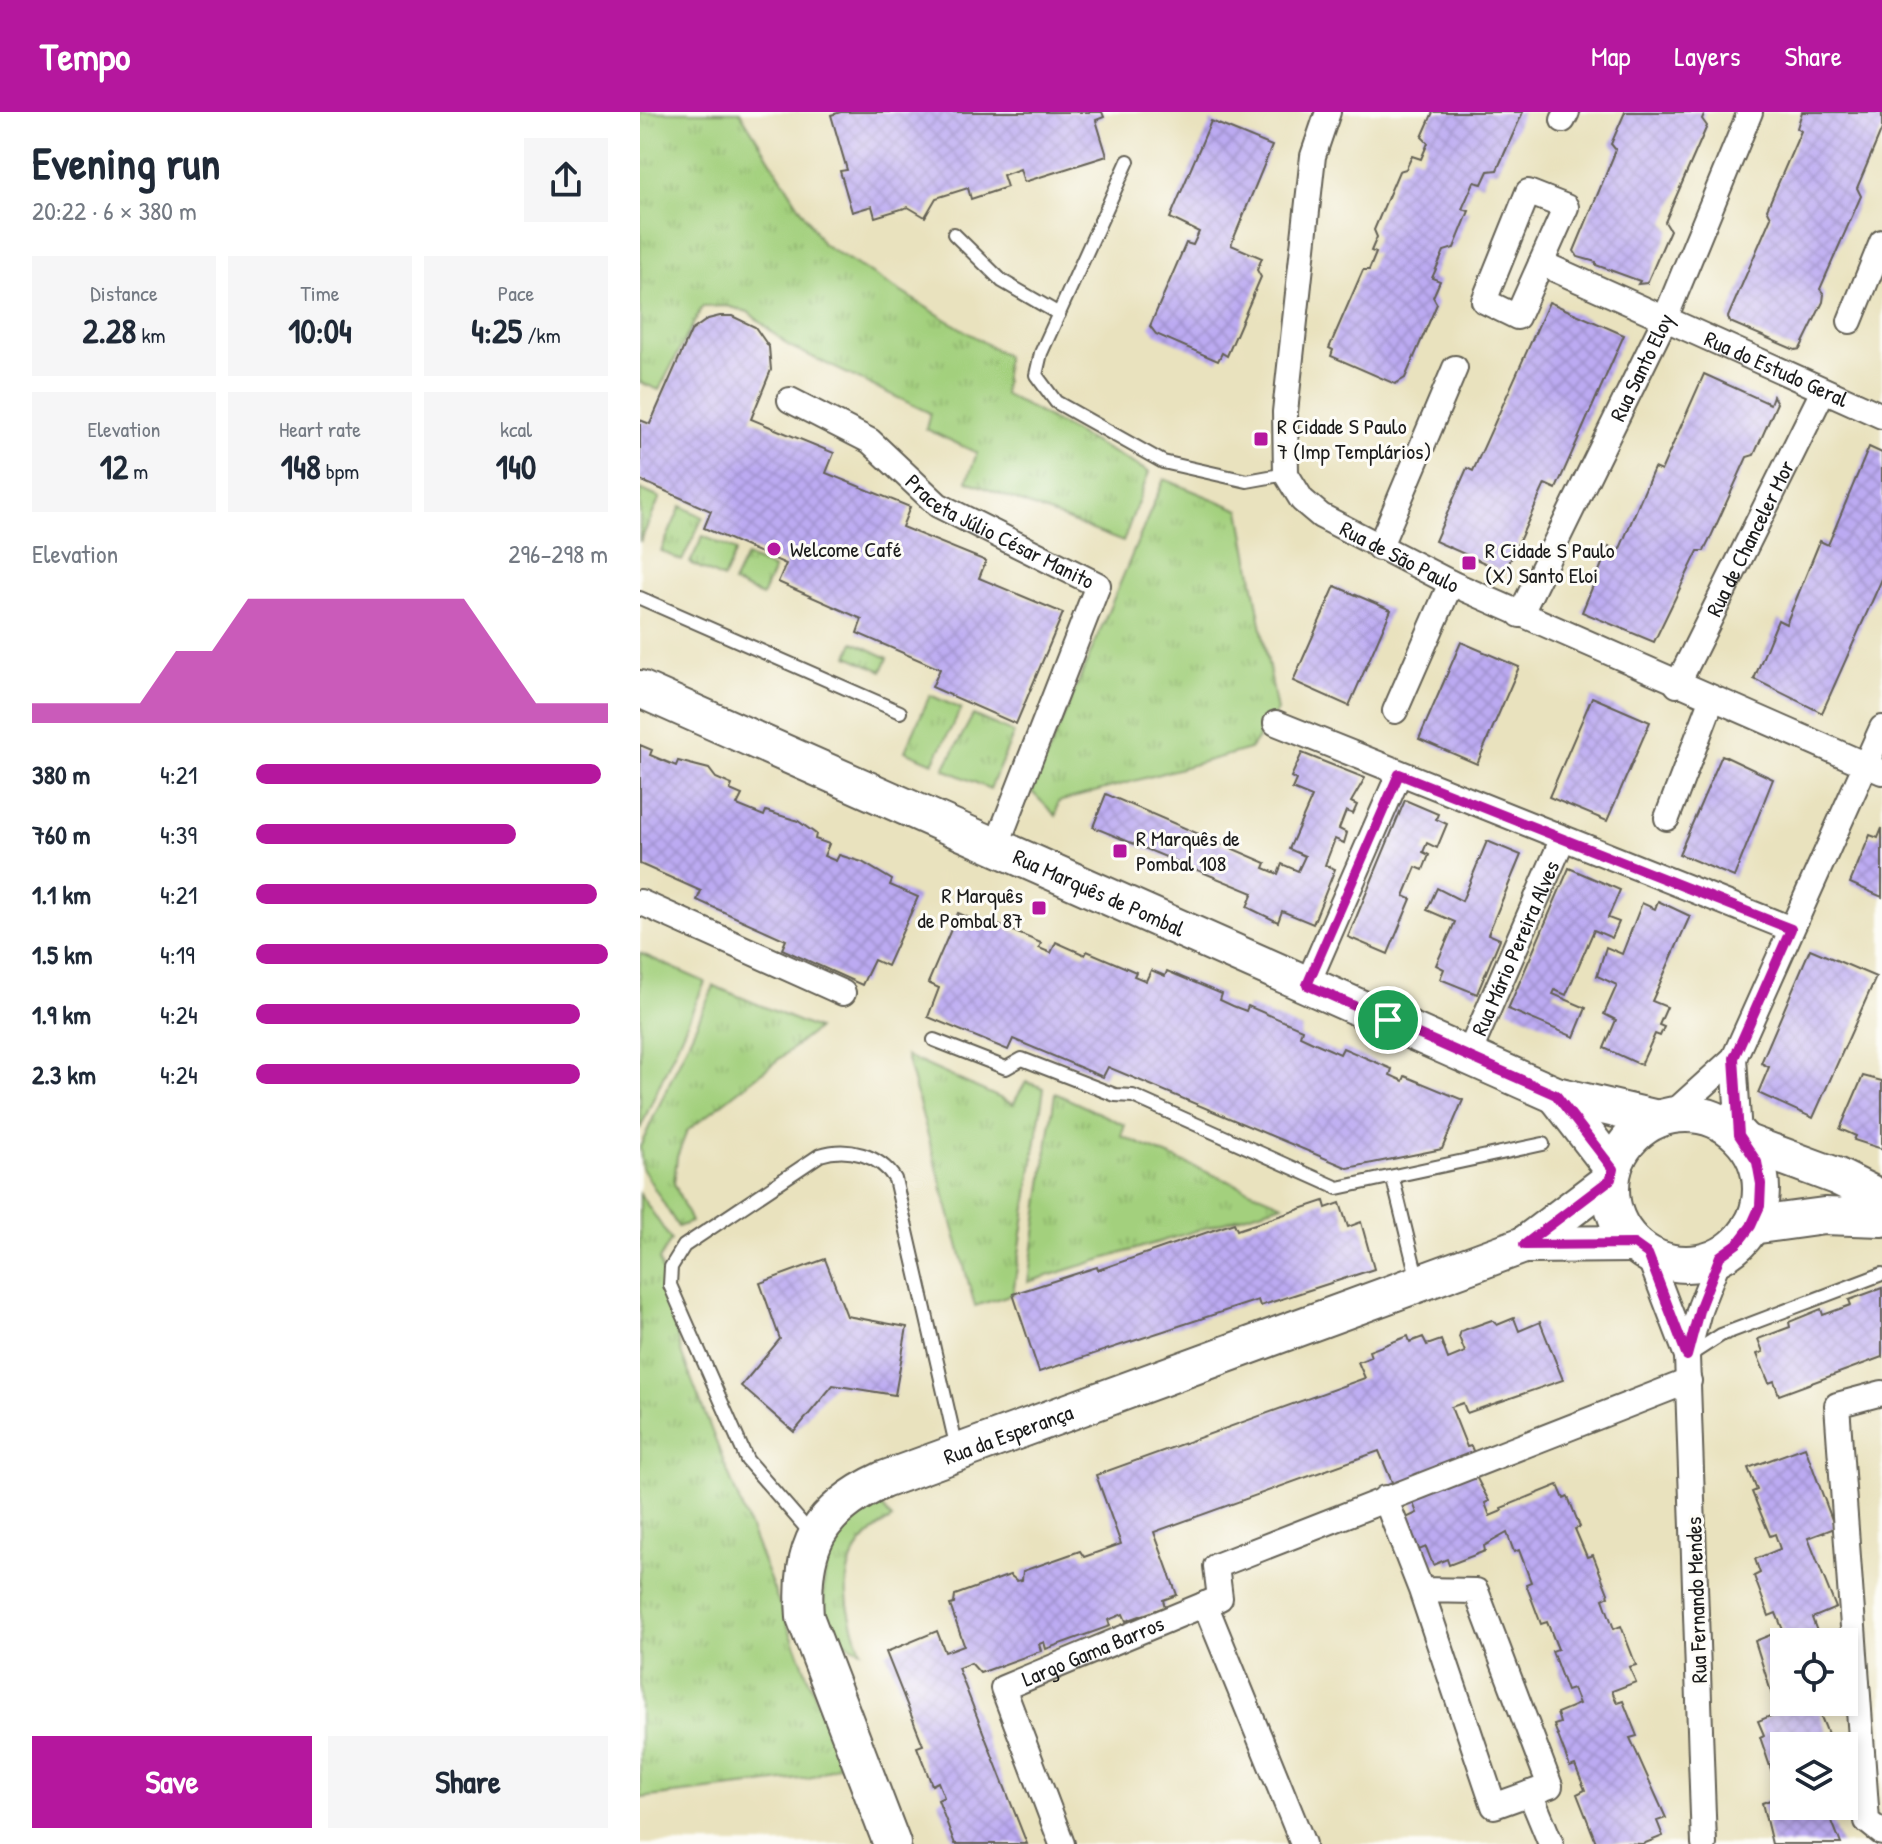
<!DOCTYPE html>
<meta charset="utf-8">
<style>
body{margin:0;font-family:"Patrick Hand",sans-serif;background:#f6f6f7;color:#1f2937;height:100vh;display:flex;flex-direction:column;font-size:30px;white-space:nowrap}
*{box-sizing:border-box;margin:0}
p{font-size:26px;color:#747a83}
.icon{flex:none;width:44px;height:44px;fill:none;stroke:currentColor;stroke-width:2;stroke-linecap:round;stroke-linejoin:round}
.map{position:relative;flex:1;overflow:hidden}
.panel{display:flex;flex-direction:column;background:#fff;width:640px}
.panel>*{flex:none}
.controls{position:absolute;left:1130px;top:1516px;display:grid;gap:16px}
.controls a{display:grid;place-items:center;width:88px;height:88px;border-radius:0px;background:#fff;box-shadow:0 4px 12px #0003;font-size:40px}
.pin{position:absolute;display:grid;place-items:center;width:68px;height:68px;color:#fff;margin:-34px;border:4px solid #fff;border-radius:50%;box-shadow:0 2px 8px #0007}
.round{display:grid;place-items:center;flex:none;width:84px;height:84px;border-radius:0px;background:#f6f6f7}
.headline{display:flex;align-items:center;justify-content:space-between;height:136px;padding:0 32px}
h1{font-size:44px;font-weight:700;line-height:60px}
.metrics{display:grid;grid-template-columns:repeat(3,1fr);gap:12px;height:136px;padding:8px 32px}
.metrics div{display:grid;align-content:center;border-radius:0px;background:#f6f6f7;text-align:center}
.metrics b{font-size:34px;font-weight:700}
.metrics small{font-size:22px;font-weight:400}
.metrics p{font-size:22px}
.chart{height:224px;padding:16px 32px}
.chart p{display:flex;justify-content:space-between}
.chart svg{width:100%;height:144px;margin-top:8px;fill:#b5179e;opacity:.7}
.primary-button{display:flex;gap:16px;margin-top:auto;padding:16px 32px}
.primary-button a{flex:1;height:92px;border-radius:0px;background:#b5179e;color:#fff;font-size:32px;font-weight:700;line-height:92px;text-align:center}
.primary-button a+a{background:#f6f6f7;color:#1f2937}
ul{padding:0 32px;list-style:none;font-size:26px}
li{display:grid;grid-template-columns:128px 96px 1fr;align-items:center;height:60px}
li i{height:20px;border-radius:10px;background:#b5179e}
header{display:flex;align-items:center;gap:48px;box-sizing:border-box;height:112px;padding:0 40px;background:#b5179e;color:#fff}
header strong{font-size:38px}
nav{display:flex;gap:44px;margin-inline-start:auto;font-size:28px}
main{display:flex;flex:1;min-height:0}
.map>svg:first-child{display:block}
.grass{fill:url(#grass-tufts);stroke:#60764c;stroke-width:2}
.pitch{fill:#a3d07d;stroke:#60764c;stroke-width:2}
.building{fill:url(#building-cross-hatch)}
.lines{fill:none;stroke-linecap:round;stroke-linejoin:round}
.lane-casing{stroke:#646155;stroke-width:16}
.street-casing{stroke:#646155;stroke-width:28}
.secondary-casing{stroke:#646155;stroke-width:40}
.lane{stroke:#fff;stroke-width:12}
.street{stroke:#fff;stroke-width:24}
.secondary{stroke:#fff;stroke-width:36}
.route-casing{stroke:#fff;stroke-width:16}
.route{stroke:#b5179e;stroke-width:10}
.poi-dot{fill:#b5179e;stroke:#fdfcf7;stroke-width:3}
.labels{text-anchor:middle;stroke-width:6;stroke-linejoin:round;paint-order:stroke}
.street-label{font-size:22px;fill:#1c1c1c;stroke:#fdfcf7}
.poi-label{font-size:22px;fill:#1c1c1c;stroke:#fdfcf7;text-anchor:start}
</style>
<header>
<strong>Tempo</strong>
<nav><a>Map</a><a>Layers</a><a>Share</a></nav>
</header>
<main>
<section class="panel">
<div class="headline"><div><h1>Evening run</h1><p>20:22 · 6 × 380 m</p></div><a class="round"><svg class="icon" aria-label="share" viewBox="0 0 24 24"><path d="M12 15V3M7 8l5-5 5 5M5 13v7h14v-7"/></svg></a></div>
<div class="metrics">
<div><p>Distance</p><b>2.28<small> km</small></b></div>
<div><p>Time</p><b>10:04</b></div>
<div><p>Pace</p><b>4:25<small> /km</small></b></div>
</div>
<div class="metrics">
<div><p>Elevation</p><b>12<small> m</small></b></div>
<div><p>Heart rate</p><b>148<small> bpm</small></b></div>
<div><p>kcal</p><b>140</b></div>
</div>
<div class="chart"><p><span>Elevation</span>296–298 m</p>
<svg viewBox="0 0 160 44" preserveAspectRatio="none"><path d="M0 44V38L10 38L20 38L30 38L40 22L50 22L60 6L70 6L80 6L90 6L100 6L110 6L120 6L130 22L140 38L150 38L160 38V44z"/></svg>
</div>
<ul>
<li><b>380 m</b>4:21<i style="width:98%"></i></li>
<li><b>760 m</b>4:39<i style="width:74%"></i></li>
<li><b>1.1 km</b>4:21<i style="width:97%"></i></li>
<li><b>1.5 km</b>4:19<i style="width:100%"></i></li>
<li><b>1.9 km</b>4:24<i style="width:92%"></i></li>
<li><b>2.3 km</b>4:24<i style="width:92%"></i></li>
</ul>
<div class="primary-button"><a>Save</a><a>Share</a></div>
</section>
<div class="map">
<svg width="1242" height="1732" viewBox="0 0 1242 1732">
<defs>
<pattern id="grass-tufts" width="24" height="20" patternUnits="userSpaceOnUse" patternTransform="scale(2)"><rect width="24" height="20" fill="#a3d07d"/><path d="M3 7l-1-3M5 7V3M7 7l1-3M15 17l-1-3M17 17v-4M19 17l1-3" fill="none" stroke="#8cb26b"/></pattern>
<pattern id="building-cross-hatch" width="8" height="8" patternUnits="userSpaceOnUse" patternTransform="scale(2)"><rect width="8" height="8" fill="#bcaaf2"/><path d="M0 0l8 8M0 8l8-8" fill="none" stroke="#a192cf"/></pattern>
</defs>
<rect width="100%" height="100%" fill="#fdfcf7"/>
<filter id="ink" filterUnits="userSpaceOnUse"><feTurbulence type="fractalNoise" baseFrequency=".0125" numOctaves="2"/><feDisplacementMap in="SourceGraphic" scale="16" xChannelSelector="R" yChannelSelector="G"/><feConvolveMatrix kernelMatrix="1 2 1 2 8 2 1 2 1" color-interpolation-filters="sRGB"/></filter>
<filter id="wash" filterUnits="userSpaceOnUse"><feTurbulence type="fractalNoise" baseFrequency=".006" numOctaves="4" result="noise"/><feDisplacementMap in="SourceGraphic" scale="32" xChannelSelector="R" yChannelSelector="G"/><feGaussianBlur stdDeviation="1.8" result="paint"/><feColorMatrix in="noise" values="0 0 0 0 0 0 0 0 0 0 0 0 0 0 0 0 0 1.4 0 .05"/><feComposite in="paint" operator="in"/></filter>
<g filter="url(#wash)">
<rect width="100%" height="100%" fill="#e9e2be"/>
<g class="grass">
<polygon points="0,0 100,0 183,132 366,244 364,282 509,360 483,430 327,369 337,341 286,317 290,301 149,234 108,200 87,194 62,195 19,278 0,270"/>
<polygon points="524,367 600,398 637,599 610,637 418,690 416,704 392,680"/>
<polygon points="0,377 20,386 0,430"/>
<polygon points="41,394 63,405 42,449 21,439"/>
<polygon points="63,424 96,439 83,467 50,451"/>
<polygon points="106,444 134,457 122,484 93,471"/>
<polygon points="214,530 248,546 242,559 208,544"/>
<polygon points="290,583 321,597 293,651 265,639"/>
<polygon points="333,603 374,621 350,677 304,657"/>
<polygon points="74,874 177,917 47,1019 37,1045 34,1071 51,1110 38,1115 2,1056 0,1035"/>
<polygon points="266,944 373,992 386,970 404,976 373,1182 335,1194"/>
<polygon points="415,981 485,1013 481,1024 643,1092 388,1170"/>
<polygon points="0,1082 31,1128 19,1148 42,1243 202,1652 169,1666 0,1686"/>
<path d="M237 1388 252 1407C194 1439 201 1485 221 1538L191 1525C173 1467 187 1423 237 1388Z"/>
</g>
<polygon class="pitch" points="0,841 65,870 0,1017"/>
<g id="blocks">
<g class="building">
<polygon points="201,0 462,0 464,5 456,8 467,44 384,70 380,57 363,63 367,75 331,87 328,76 296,86 285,105 268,95 235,105 232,94 212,100 200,59 207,58 191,3"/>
<polygon points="793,0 883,0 857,58 848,59 842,72 834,70 822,97 829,99 814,136 804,139 792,166 800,169 793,185 797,192 765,266 755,272 691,244 693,238 689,236 723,158 729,158 736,141 731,139 737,125 734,118 759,59 766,57 772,44 781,47 788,31 782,25"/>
<polygon points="985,0 1065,0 1062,7 1067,14 1025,110 1030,118 1007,171 998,172 1000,169 956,153 956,150 938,145 934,139 976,38 971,32"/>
<polygon points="1162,0 1242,0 1242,17 1217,76 1221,84 1180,177 1184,182 1183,190 1160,237 1155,238 1090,210 1088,205 1131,105 1127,97 1161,19 1157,16"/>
<polygon points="571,9 632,34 591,133 622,146 617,158 621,165 587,244 582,241 578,249 516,222 510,214 546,131 553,133 559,120 530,106"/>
<polygon points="909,190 984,223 916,377 905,372 865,460 795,429 827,356 833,359"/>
<polygon points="80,204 92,204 115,215 129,235 131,258 111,307 194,341 186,361 270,395 262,415 346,449 339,466 423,501 376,612 292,575 300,557 217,521 222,507 138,470 146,452 64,416 71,399 0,368 0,308 10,312 51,219 68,207"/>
<polygon points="1064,262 1130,292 1133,284 1137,291 1114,343 1107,345 1069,429 1064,439 1058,439 1014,530 942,500 969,435 979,439 1014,356 1021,359"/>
<polygon points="1229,335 1242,341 1242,467 1182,601 1114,567 1138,508 1146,512 1180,429 1188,433"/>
<polygon points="695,474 751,498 709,594 653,569"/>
<polygon points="821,530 879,555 837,652 779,627"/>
<polygon points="952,585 1010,610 967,709 909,685"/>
<polygon points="0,633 12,638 10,643 36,654 38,649 69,657 76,666 92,673 90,678 102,683 97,693 124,704 126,699 158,709 176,722 175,727 189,732 184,744 196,749 199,743 222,750 252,768 250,773 278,785 247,854 234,848 222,873 142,837 146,828 57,788 61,779 0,752"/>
<polygon points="662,641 725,666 711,690 717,693 713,702 706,699 699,717 707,721 704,731 695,727 685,753 695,757 673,812 642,799 638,810 607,795 613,781 453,715 466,682 626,751 624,756 638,762 642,752 658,759 665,744 649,737 672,685 652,677 656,668 651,665"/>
<polygon points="1082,643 1133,667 1094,765 1039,742"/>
<polygon points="765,688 798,702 796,707 807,712 797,736 787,731 783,740 789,743 783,758 776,755 764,784 771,787 748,842 708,825"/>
<polygon points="1242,716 1242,785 1210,771 1230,723 1238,726"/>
<polygon points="847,729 881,743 848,822 860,827 837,882 800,867 804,857 796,853 815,810 787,798 797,776 822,789"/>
<polygon points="929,756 980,778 968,806 979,810 972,826 954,818 926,883 915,878 913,882 946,896 934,925 868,897"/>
<polygon points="1018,789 1050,804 1012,889 1027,895 1019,913 1024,915 1020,924 1015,922 1001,953 964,936 976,908 964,902 977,873 957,864 966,835 982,842 1002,791 1015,797"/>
<polygon points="318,801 345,813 347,808 401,831 399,836 411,841 416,830 445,843 447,839 496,860 494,864 506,869 511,858 525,864 527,859 582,882 580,888 593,894 606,899 608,894 662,917 660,924 673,930 700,942 703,936 752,957 750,963 763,969 765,964 823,988 802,1037 708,1056 468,955 463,965 373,927 368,938 288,905 299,876 288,871"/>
<polygon points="1170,837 1236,865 1173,1006 1118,981 1129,955 1121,951"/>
<polygon points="1223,964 1242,969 1242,1037 1214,1028 1216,1024 1200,1017"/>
<polygon points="684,1089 686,1096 700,1091 708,1115 721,1110 734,1157 620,1194 618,1188 399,1260 373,1182 457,1155 458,1158 594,1111 597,1118"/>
<polygon points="185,1147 207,1204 267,1215 255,1283 193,1273 154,1320 101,1274 140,1227 120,1171"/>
<polygon points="1242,1176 1242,1245 1139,1283 1134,1269 1129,1271 1117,1242 1123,1240 1118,1227 1150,1215 1149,1210 1181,1197 1183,1203 1211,1193 1209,1188"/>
<polygon points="874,1206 879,1219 900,1210 923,1268 827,1301 823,1291 811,1295 827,1335 831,1334 840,1356 833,1359 849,1389 845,1391 850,1404 862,1399 861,1396 918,1373 924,1387 928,1385 940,1415 935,1417 947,1445 953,1443 969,1484 963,1487 974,1517 981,1514 996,1553 989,1555 996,1570 972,1579 977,1591 983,1589 997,1624 990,1626 1026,1706 1017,1709 1023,1724 1003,1732 956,1730 937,1682 945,1678 935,1653 930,1655 914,1613 920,1611 917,1601 939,1592 933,1577 927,1579 912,1539 918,1537 907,1510 901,1512 886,1472 891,1470 879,1438 874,1440 867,1421 844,1434 845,1439 809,1453 807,1447 793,1453 786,1435 779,1438 766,1406 777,1401 771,1386 759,1387 739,1339 514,1420 537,1483 523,1488 525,1495 486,1509 483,1502 468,1508 470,1514 406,1537 404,1530 399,1532 401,1539 340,1561 331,1551 318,1556 387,1732 315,1732 298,1688 304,1685 298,1670 292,1673 277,1635 283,1633 246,1540 297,1519 305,1540 324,1533 310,1493 314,1492 315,1483 370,1463 377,1469 382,1468 383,1459 440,1439 444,1445 481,1432 456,1363 725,1266 718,1250 731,1245 729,1239 768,1224 770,1230 783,1225 787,1233 801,1228 808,1247 825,1240 819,1225 821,1219 852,1208 857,1213"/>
<polygon points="1165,1335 1195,1416 1168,1426 1196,1496 1172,1506 1181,1530 1144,1530 1144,1590 1175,1590 1193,1634 1144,1634 1144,1673 1140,1663 1134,1666 1120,1625 1124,1623 1118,1609 1143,1599 1136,1581 1132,1583 1115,1529 1143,1518 1136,1501 1129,1504 1114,1464 1120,1461 1115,1447 1140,1437 1135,1422 1130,1424 1112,1380 1117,1378 1108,1356"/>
<polygon points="1144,1683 1144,1694 1186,1694 1201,1732 1132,1732 1122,1691"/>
</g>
</g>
</g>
<g filter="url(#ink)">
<use href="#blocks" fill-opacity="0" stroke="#646155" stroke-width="2"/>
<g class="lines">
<g class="lane-casing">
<g id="lane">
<polyline points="488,49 401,241 396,263 416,290 523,350 607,369 646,362"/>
<polyline points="314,122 362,169 419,202"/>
<polyline points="0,486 260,600"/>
<polyline points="294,928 366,956 382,947 475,983 493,984 698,1076 903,1032"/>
<polyline points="753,1067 778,1169"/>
<polyline points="1050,1243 1081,1223 1242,1162"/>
<path d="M173 1424 107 1348 30 1173 31 1155 44 1134 180 1043C207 1034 240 1043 255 1067L317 1337"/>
</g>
</g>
<g class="street-casing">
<g id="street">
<path id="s1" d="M688 0 673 44 645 300 646 362 662 388 681 404 811 471 1242 660"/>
<polyline points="923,8 927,0"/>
<polygon points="888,80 926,95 877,205 844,189"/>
<path id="s2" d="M901 151 1242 304"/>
<polyline points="1210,209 1242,130"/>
<path id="s3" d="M150 288 230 329 298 393 458 473 356 735"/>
<polyline points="739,436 815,256"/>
<path id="s4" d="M880 503 1024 209 1110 0"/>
<path id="s5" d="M1037 573 1183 279"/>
<polyline points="755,599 811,471"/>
<polyline points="636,611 1151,817"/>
<polyline points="1027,706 1072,588"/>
<polyline points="0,790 203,881"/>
<polyline points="667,873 759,662"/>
<path id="s6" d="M828 944 923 726"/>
<polyline points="1094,946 1099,1023"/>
<polyline points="1031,1003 1094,946 1242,616"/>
<polyline points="1008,1142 1047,1244"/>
<polyline points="1242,1281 1197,1293 1227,1709 1242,1721"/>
<polyline points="745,1386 781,1478 854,1694 910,1674 836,1479 781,1478"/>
<polyline points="565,1492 663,1732"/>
<polyline points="890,1681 911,1732"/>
<path id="s7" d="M422 1732 363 1576 580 1486 576 1454 1049 1269"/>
<polyline points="1064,1732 1047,1244 1060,1195 1080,1144"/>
</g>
</g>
<g class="secondary-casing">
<g id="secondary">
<path id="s8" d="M0 577 916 983 1018 1007"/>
<polyline points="916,983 973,1057"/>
<circle cx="1046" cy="1077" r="75"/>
<polyline points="1107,1031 1196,1064 1242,1087"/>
<polyline points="1111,1114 1184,1104 1242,1106"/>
<polyline points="884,1133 994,1132"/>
<path id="s9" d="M252 1732 165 1505C160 1434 178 1398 243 1368L884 1133 971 1067"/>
</g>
</g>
<use href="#lane" class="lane"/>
<use href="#street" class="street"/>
<use href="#secondary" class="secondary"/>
</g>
</g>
<g class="lines" filter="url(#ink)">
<g class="route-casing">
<polygon id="route" points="759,662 1151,817 1094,946 1099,1023 1117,1050 1121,1072 1120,1094 1111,1114 1098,1131 1080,1144 1060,1195 1047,1244 1008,1142 994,1132 884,1133 971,1067 973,1057 916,983 667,873"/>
</g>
<use href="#route" class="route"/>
</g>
<g class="poi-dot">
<rect x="613" y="319" width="16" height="16" rx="4"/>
<circle cx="134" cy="437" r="8"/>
<rect x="821" y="443" width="16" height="16" rx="4"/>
<rect x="472" y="731" width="16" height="16" rx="4"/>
<rect x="391" y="788" width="16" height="16" rx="4"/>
</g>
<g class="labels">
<g class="street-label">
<text dy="8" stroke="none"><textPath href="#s4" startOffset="276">Rua Santo Eloy</textPath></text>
<text dy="8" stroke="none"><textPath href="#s2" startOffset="258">Rua do Estudo Geral</textPath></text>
<text dy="8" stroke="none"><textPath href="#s3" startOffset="250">Praceta Júlio César Manito</textPath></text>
<text dy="8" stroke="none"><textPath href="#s5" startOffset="164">Rua de Chanceler Mor</textPath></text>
<text dy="8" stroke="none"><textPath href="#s1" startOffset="510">Rua de São Paulo</textPath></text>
<text dy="8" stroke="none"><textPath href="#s8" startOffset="502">Rua Marquês de Pombal</textPath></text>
<text dy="8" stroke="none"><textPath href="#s6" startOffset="118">Rua Mário Pereira Alves</textPath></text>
<text dy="8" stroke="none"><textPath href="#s9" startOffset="548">Rua da Esperança</textPath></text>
<text transform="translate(1056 1488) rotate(-92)" y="8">Rua Fernando Mendes</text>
<text dy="8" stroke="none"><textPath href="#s7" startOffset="264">Largo Gama Barros</textPath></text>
</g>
<g class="poi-label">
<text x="637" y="322">R Cidade S Paulo<tspan x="637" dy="25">7 (Imp Templários)</tspan></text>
<text x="150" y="445">Welcome Café</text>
<text x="845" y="446">R Cidade S Paulo<tspan x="845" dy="25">(X) Santo Eloi</tspan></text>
<text x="496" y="734">R Marquês de<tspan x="496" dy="25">Pombal 108</tspan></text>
<text x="383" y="791" text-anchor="end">R Marquês<tspan x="383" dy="25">de Pombal 87</tspan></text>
</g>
</g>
</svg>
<div class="controls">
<a><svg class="icon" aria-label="locate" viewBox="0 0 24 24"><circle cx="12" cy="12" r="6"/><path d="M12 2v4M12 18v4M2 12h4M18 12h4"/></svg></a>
<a><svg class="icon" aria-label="layers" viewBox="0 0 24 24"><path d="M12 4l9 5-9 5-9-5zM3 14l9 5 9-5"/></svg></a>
</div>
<div class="pin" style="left:748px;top:908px;background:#1e9e55"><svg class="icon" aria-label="arrive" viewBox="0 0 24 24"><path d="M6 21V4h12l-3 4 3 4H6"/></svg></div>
</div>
</main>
